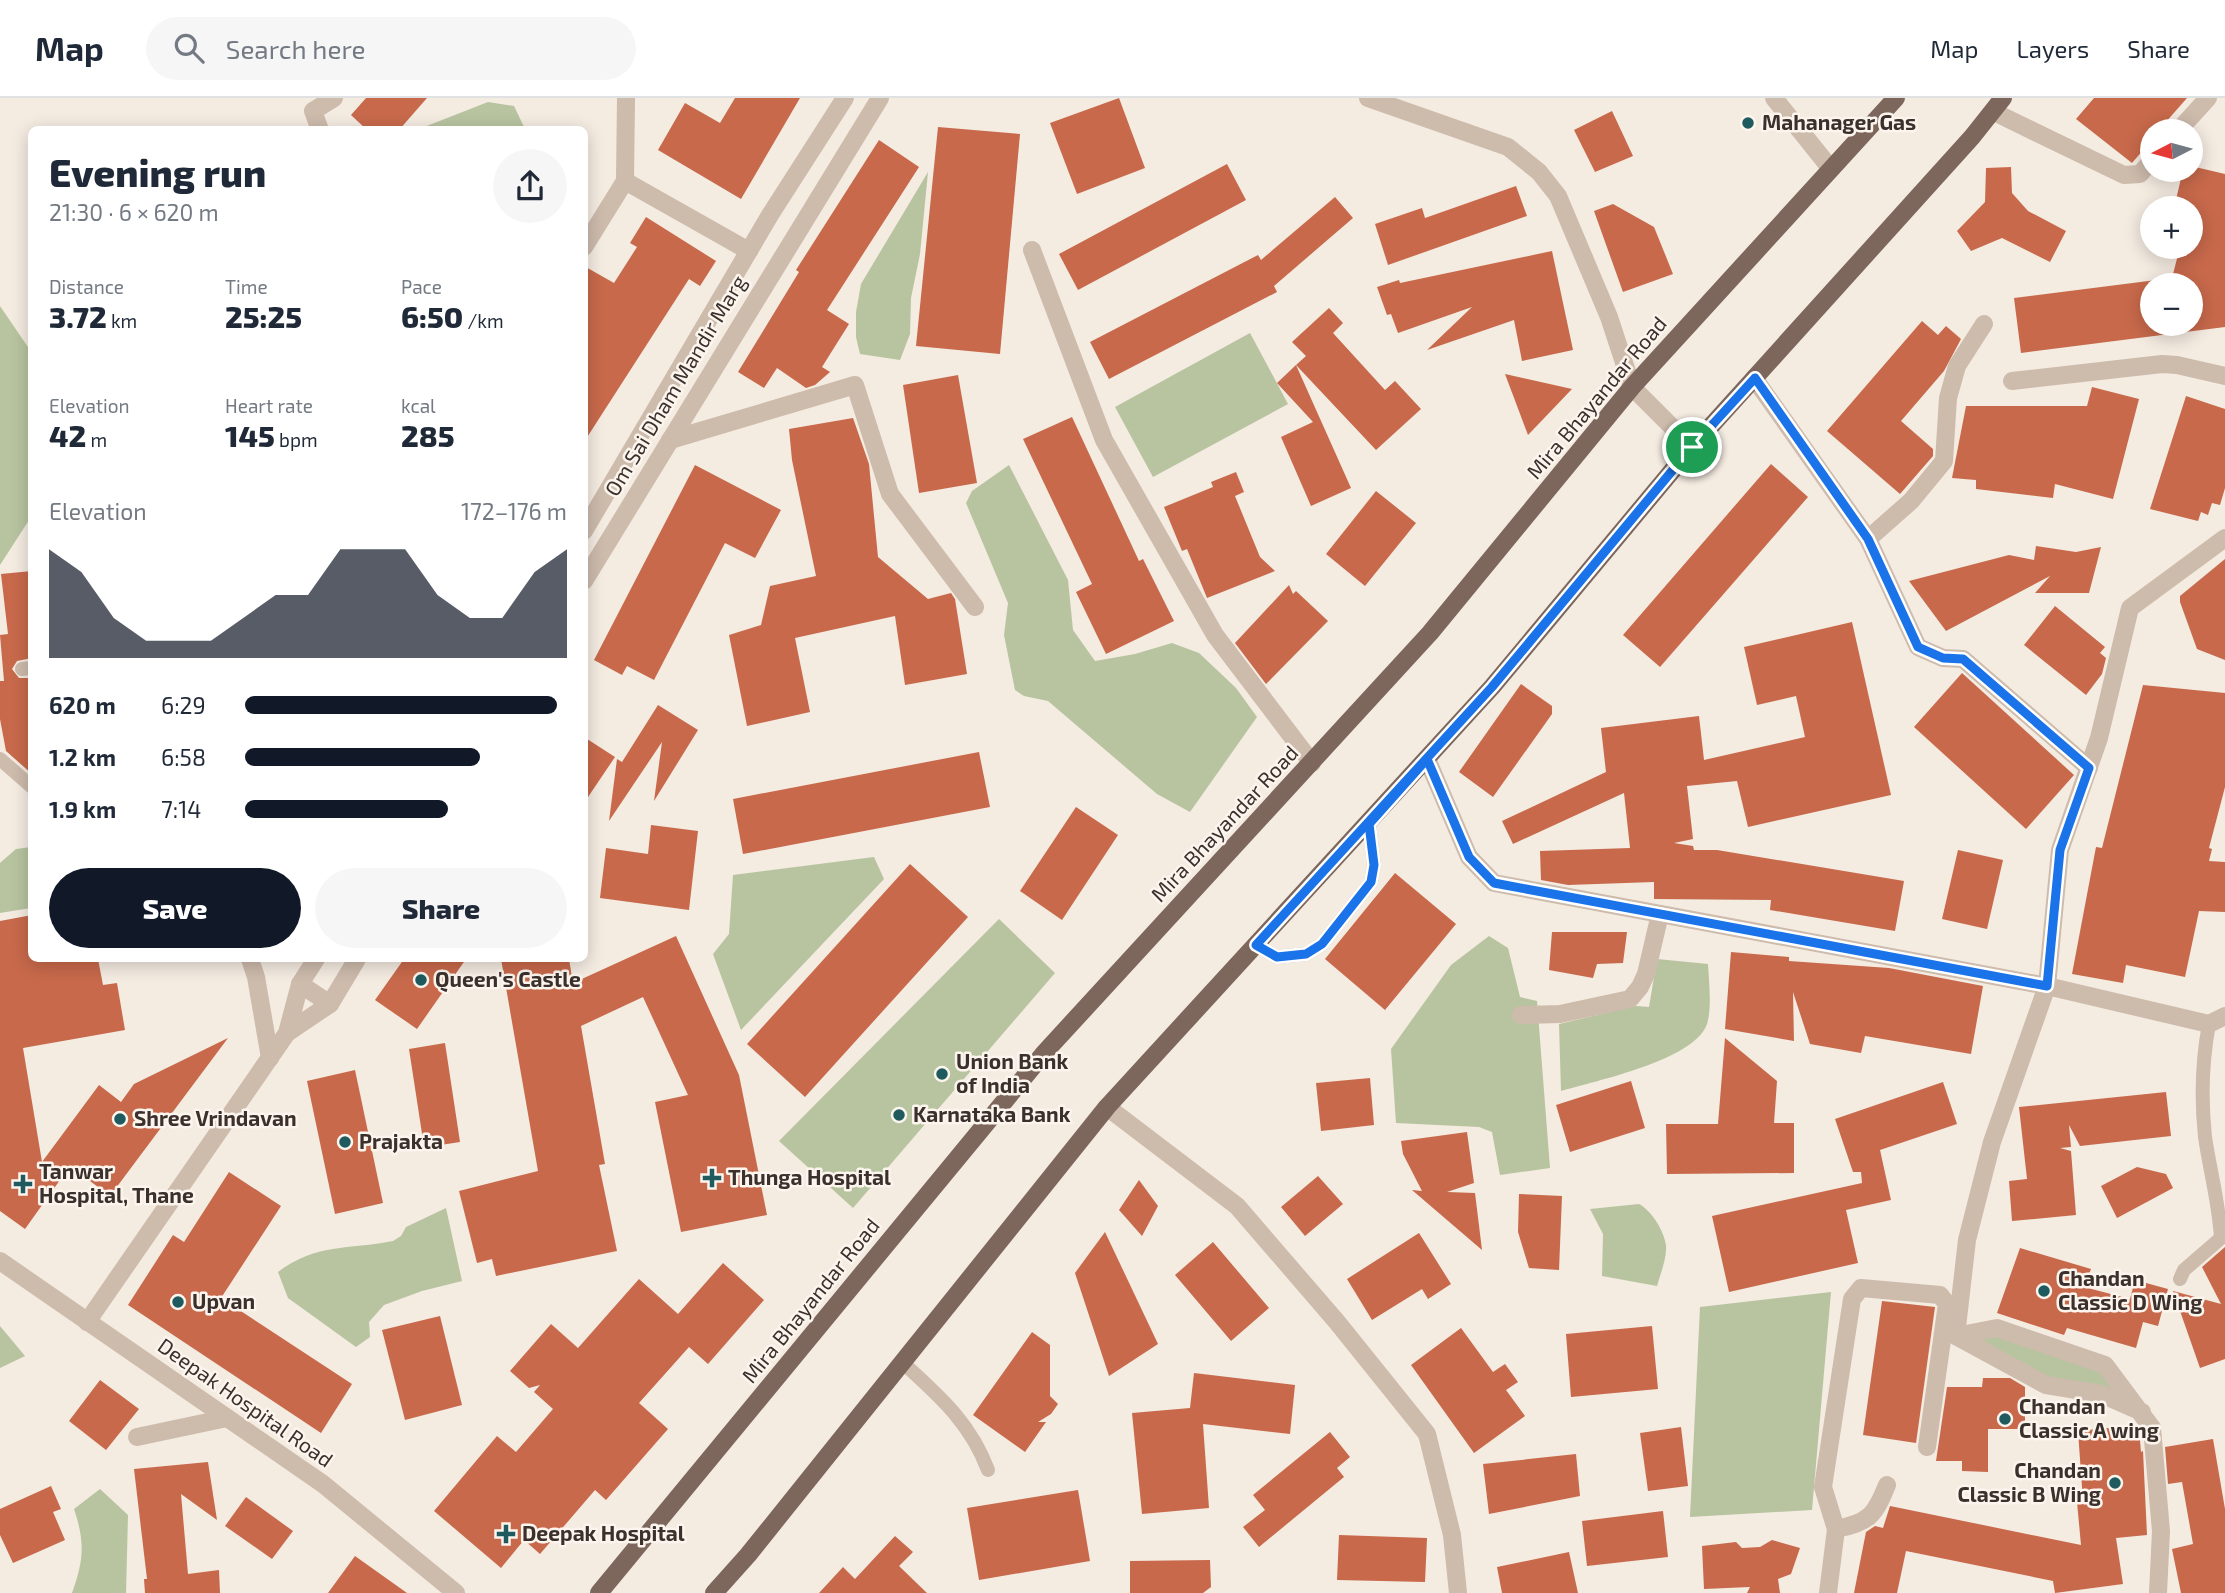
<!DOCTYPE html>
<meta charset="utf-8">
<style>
body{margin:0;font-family:"Exo 2",sans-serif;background:#f6f6f7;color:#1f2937;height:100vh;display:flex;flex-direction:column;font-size:26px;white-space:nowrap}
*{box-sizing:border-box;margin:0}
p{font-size:23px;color:#747a83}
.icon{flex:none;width:38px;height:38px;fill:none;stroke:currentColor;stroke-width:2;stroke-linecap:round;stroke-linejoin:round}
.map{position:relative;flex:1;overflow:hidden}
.sheet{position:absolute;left:28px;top:28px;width:560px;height:836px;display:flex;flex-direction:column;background:#fff;border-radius:10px;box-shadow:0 4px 18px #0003}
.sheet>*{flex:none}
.needle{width:46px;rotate:264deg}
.buttons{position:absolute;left:2140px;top:21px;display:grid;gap:14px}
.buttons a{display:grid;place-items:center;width:63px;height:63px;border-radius:50%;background:#fff;box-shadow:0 4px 18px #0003;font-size:35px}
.pin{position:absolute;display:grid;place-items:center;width:60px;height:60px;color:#fff;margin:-30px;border:4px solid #fff;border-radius:50%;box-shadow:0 2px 7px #0007}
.round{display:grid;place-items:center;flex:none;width:74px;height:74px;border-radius:37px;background:#f6f6f7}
.headline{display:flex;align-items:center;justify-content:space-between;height:119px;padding:0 21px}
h1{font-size:38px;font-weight:800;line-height:52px}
.metrics{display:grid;grid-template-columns:repeat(3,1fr);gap:10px;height:119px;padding:7px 21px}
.metrics div{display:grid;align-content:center}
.metrics b{font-size:30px;font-weight:800}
.metrics small{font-size:19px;font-weight:400}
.metrics p{font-size:19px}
.chart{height:196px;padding:14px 21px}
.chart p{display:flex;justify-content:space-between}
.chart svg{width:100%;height:126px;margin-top:7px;fill:#111827;opacity:.7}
.button{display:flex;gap:14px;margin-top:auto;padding:14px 21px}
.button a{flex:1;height:80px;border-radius:42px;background:#111827;color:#fff;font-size:28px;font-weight:800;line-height:80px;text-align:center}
.button a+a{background:#f6f6f7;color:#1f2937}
ul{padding:0 21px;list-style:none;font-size:23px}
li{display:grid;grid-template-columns:112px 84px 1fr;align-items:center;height:52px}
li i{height:18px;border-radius:9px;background:#111827}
header{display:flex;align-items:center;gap:42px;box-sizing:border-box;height:98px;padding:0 35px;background:#fff;border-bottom:2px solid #e0e1e3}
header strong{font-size:33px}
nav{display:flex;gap:38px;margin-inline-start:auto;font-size:24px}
.search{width:490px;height:63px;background:#f6f6f7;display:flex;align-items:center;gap:18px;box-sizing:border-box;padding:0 24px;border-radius:38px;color:#747a83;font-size:26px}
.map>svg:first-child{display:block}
.green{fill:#b8c4a0}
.building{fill:#c8694b;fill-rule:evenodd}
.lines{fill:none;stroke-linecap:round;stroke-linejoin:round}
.service{stroke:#cdbbac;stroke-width:14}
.minor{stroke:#cdbbac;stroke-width:18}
.tertiary{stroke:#cdbbac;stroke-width:18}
.primary{stroke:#7d675c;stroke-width:18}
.route-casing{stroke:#fff;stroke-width:14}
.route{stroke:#1a73e8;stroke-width:9}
.poi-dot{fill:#1f5a5e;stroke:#fbf5ee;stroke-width:2.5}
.labels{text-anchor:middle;stroke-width:5;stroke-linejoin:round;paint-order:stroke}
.poi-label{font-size:21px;font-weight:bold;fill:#3b302b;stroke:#fbf5ee;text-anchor:start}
.street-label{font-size:21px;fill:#3b302b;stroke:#fbf5ee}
</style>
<header>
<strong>Map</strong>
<div class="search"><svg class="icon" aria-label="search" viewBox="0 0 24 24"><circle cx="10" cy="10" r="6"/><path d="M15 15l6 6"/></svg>Search here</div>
<nav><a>Map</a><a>Layers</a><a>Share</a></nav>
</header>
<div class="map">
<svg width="2225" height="1495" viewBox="0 0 2225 1495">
<rect width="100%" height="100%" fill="#f4ebe1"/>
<g class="green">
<polygon points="488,4 514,8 525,31 419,31"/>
<polygon points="928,74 920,156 911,200 910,236 900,262 860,256 856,239 856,214 861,186"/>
<polygon points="0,208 32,255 31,419 0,467"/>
<polygon points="1250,235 1288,306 1153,379 1115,309"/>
<polygon points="1009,367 1068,482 1073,532 1095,563 1135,556 1172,545 1199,555 1236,590 1257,619 1190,714 1157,696 1048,603 1024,598 1015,592 1004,537 1008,505 966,405 972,393"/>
<polygon points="31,749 31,810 0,815 0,765 16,751"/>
<polygon points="874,759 884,781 741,932 713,856 729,836 733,777"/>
<polygon points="999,821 1055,875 853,1110 779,1043"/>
<polygon points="1489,838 1508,850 1520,899 1537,903 1550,1070 1500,1077 1492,1034 1479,1029 1396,1025 1391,951 1451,867"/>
<path d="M1657 861 1708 866C1709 885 1712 909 1707 926 1695 962 1595 983 1561 993L1559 926 1636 908 1649 909Z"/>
<path d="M1639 1106C1651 1112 1665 1134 1666 1148 1667 1160 1660 1177 1657 1188L1602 1178 1603 1136 1590 1111Z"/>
<path d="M446 1110 462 1183 422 1193 384 1207 369 1224 370 1239 356 1249 288 1200 278 1174C316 1145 348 1152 393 1143L401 1138 406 1129Z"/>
<polygon points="1831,1194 1812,1412 1690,1419 1700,1209"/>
<polygon points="0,1228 25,1258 0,1270"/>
<polygon points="1997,1230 2105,1267 2142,1314 2046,1287 1956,1238"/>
<path d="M100 1391 128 1417 126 1495H72C84 1462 85 1444 74 1411Z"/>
</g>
<g class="building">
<polygon points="366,0 427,0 399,32 367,32 351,17"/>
<polygon points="735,0 800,0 741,101 658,52 685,5 720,25"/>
<polygon points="1119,0 1145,70 1077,96 1050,25"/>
<polygon points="2094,0 2187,0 2158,33 2152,33 2151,43 2132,65 2076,21"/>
<polygon points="1612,13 1633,58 1595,74 1574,32"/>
<polygon points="938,29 1020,36 1000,256 916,248"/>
<polygon points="879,42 919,69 827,212 849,226 822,269 830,274 815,287 806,290 777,270 764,290 738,274 799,174 796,172"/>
<polygon points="1227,66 1246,102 1078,192 1059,156"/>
<path d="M2191 68 2225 76V229L2021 255 2014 200 2172 180 2180 149H2191V110H2174L2183 72H2191ZM2152 187H2191V226H2152Z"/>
<polygon points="2011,69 2012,95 2028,113 2066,133 2050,164 2002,140 1971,153 1957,133 1985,104 1986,70"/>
<polygon points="1516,88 1527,118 1388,167 1375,126 1422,110 1425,120"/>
<polygon points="1335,99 1353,120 1274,188 1277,194 1109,281 1090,244 1258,157 1261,162"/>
<polygon points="1613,106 1654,129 1673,176 1623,194 1594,113"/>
<polygon points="646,119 716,163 700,188 689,181 584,344 584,168 614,185 637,149 630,145"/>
<polygon points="1552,153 1573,252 1522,263 1514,222 1427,252 1472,209 1398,235 1391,216 1387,217 1377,189 1399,182 1400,185"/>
<polygon points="1329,210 1343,225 1333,235 1385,292 1395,283 1421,311 1376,352 1296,267 1306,258 1292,244"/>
<polygon points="1922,223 1938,237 1946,228 1961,241 1944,273 1901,323 1933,351 1933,358 1900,396 1827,333"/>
<polygon points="1296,267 1351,390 1311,408 1281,339 1313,324 1277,285"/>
<polygon points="1505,276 1572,291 1528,337"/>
<polygon points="958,277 977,385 919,395 903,287"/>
<polygon points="2092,289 2139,301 2113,401 2055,386 2053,400 1976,391 1976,382 1952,380 1966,308 2087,308"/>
<polygon points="2186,298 2225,311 2225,390 2220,407 2212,405 2208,417 2201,414 2198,423 2150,411"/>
<polygon points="1072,319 1139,463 1143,461 1174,523 1106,556 1076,494 1092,486 1023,341"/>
<polygon points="853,320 869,366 878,459 928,501 951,495 955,501 967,576 905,587 895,518 795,540 810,614 747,628 729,537 761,527 770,488 816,478 792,362 789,331"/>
<polygon points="1771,366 1808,399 1660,569 1623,537"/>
<polygon points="695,367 781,412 755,460 725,445 654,582 627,568 622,577 594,562"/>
<polygon points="1236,374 1244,394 1235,398 1260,459 1275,473 1207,500 1187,451 1182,453 1164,409 1213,389 1211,384"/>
<polygon points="1376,393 1416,425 1365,488 1326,456"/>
<polygon points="2036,448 2076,454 2101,449 2089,495 2035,495 2050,478 1946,533 1909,483 2009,457 2034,462"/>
<polygon points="2225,461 2225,562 2197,551 2180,504 2180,498"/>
<polygon points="32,473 32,560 17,563 12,571 19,580 32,580 32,676 6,653 0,621 0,583 4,583 0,537 8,536 1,476"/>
<polygon points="1289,487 1293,496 1296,493 1328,523 1266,586 1235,545"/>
<polygon points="2055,508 2105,549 2100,555 2106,560 2102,576 2086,597 2024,547"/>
<polygon points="1852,524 1891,697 1748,729 1737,683 1687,688 1693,741 1674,745 1693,748 1694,752 1717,752 1904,783 1895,833 1770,812 1771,802 1654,801 1654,784 1568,787 1541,782 1540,753 1630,750 1624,695 1513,746 1502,723 1606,674 1601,630 1699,618 1704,662 1805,639 1796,598 1757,607 1744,549"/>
<polygon points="1962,575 2074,677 2026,731 1914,629"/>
<polygon points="1521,586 1552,608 1552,616 1493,699 1459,674"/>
<polygon points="2143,587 2225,595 2225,689 2209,750 2212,751 2209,763 2225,764 2225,814 2199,813 2185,879 2126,867 2123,885 2072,876 2096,749 2102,750"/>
<polygon points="658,607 698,632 654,703 662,644 609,723 617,661 622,664"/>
<polygon points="584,639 615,659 584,705"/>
<polygon points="979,654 990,709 743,756 733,701"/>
<polygon points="1076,709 1118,737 1062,822 1020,793"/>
<polygon points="651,727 698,733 689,812 600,800 606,750 648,756"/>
<polygon points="1958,752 2003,762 1987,831 1942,821"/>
<polygon points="910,766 968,819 805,999 747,946"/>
<polygon points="1395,775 1456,826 1385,912 1325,861"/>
<polygon points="32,817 32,861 98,861 103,887 117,885 125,932 23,950 42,1064 99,987 121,1004 134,986 228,940 110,1098 70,1068 25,1131 0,1113 0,823"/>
<polygon points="1552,834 1627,834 1623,865 1597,866 1593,880 1549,872"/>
<polygon points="676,838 739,977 767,1117 681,1134 655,1004 688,997 643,899 581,928 605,1066 599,1067 617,1153 496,1178 492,1161 477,1165 459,1093 538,1073 501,861 569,861 573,885"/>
<polygon points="1731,854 1789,859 1789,863 1889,870 1983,888 1971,956 1865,938 1861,955 1810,946 1793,894 1794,943 1725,931"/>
<polygon points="404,861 466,861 417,931 375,902"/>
<polygon points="1725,940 1777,983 1774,1025 1794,1025 1794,1075 1667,1076 1666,1026 1718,1026"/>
<polygon points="445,945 460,1044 434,1048 433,1040 423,1042 409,951"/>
<polygon points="355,972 383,1105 335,1116 307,983"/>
<polygon points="1370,980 1374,1027 1321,1033 1316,985"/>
<polygon points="1631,983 1645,1030 1570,1054 1556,1007"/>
<polygon points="1943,984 1957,1026 1880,1052 1891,1102 1846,1112 1858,1165 1729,1194 1712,1118 1862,1085 1861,1074 1853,1074 1835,1021"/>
<polygon points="2166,994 2171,1038 2080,1048 2069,1027 2071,1049 2060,1050 2071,1053 2076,1117 2012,1123 2009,1083 2027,1081 2019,1009"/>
<polygon points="1467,1034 1474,1085 1447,1094 1475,1095 1482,1152 1412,1092 1422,1093 1403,1056 1401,1043"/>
<polygon points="2137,1069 2166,1076 2173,1090 2117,1120 2101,1088"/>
<polygon points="229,1074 281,1108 221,1200 352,1286 321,1335 128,1207 173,1137 184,1144"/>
<polygon points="1318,1078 1343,1106 1305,1138 1281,1109"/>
<polygon points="1139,1082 1158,1108 1142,1138 1119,1112"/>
<polygon points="1519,1096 1562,1098 1559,1172 1529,1170 1518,1134"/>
<polygon points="1105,1134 1158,1246 1109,1278 1075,1175"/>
<polygon points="1419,1135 1451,1186 1428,1201 1422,1191 1372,1222 1347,1181"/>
<polygon points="1213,1144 1269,1210 1231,1243 1175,1177"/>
<polygon points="2225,1149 2225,1261 2200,1270 2173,1193 2221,1206 2202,1169"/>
<polygon points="2020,1150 2091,1171 2084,1189 2130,1201 2135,1182 2168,1191 2158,1228 2143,1224 2136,1250 2067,1230 2064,1237 1997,1215"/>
<polygon points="723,1165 764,1202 708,1266 689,1249 639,1305 668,1331 606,1402 595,1392 540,1456 524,1442 501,1470 434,1413 497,1338 516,1354 553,1311 534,1294 540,1287 529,1290 510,1273 551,1226 578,1250 639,1181 678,1216"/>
<polygon points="1882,1203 1935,1209 1916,1345 1863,1337"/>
<polygon points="440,1218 462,1307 405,1322 382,1232"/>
<polygon points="1652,1228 1658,1291 1571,1299 1566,1236"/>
<polygon points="1461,1230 1493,1274 1505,1266 1518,1284 1506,1292 1525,1318 1474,1355 1411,1267"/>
<polygon points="1032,1234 1050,1247 1050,1298 1058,1306 1051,1316 1038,1324 1046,1324 1025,1354 973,1317"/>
<polygon points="1194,1275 1295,1287 1290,1336 1203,1326 1209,1410 1142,1416 1132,1315 1190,1310"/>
<polygon points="1983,1280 2010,1280 2025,1289 2025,1331 1988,1331 1988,1374 1962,1373 1962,1363 1936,1363 1947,1289 1982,1289"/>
<polygon points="100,1282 139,1311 106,1352 69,1323"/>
<polygon points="2136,1327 2139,1331 2141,1354 2143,1353 2147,1437 2116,1440 2123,1486 2055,1495 2053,1483 1906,1453 1897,1495 1854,1495 1866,1434 1875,1428 1883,1430 1890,1408 2081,1447 2077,1404 2083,1403 2078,1333"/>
<polygon points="1681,1329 1688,1388 1648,1393 1640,1335"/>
<polygon points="1330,1334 1350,1359 1337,1370 1344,1379 1259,1449 1243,1429 1265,1412 1253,1397"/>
<polygon points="2213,1341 2225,1411 2225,1495 2181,1495 2172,1451 2193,1446 2182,1384 2168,1386 2165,1349"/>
<polygon points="1576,1356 1580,1398 1489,1416 1483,1366"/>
<polygon points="208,1364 217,1422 181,1396 188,1476 219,1472 220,1495 145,1495 144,1481 147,1481 134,1371"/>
<polygon points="51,1388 61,1411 53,1414 65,1442 13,1465 0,1437 0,1411"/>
<polygon points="1078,1392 1090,1463 979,1482 967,1410"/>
<polygon points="246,1399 293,1433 272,1461 225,1428"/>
<polygon points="1663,1413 1668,1459 1587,1468 1582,1423"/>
<polygon points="1339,1437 1427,1440 1425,1484 1337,1482"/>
<polygon points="895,1438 913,1454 899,1468 927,1495 819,1495 843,1469 855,1481"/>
<polygon points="1772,1442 1800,1450 1791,1476 1778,1481 1780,1495 1747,1495 1750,1489 1704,1491 1702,1448 1736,1444 1742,1450 1760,1449"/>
<polygon points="1569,1454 1578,1495 1502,1495 1497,1469"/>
<polygon points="355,1458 407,1495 328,1495"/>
<polygon points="1210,1462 1211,1489 1203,1495 1130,1495 1130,1463"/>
</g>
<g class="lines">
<g class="service">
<polyline points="22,571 32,570"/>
<polyline points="0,661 32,689"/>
<polyline points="1256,847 1277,859 1306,856 1322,846 1371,784 1374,767 1369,726"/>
<path d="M2180 1181 2184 1172 2221 1140C2219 1105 2210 1073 2205 1039 2201 1001 2202 963 2209 926"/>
<path d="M902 1264C939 1298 970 1324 988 1372"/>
</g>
<g class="minor">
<polyline points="1774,0 1831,71"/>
<polyline points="1994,14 2124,77 2140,76 2152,62"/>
<polyline points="320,32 313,13 334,0"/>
<polyline points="2178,33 2208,0"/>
<polyline points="625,83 749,153"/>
<polyline points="584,149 625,83 626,0"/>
<polyline points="1032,152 1104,342 1215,537 1312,665"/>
<polyline points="1754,280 1868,441 1918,549 1943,560 1963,561 2089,670"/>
<polyline points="2012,283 2162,266 2177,267 2225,278"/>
<polyline points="670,342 855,287 890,396 975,509"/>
<polyline points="584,433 770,117 845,0"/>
<polyline points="1868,441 1911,403 1944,363 1948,300 1957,268 1984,226"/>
<polyline points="584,483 880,0"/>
<polyline points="1427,661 1469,759 1494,785 2047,888 2209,926 2225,918"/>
<polyline points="250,861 256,879 270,960"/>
<polyline points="300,886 330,906"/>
<polyline points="1521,917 1560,916 1630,901 1640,889 1646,876 1660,816"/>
<polyline points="287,935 330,906 357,861"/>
<polyline points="1107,1009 1237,1108 1337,1224 1427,1336 1452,1437 1458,1495"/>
<polyline points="87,1224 287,935 300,886 316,861"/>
<polyline points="1956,1238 1967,1142 1992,1044 2047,888 2060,752 2099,640 2130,510 2225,440"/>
<polyline points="2142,1314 2101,1296 2046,1287 1956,1238 1997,1230 2105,1267 2152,1330 2161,1433 2158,1495"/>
<polyline points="137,1339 227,1320"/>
<path d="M1836 1431C1869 1425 1875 1417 1887 1387"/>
<polyline points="1828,1495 1836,1431 1823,1389 1852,1201 1861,1190 1940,1197 1947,1206 1927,1349"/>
</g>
<g class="tertiary">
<polyline points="1368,0 1508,49 1539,74 1558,98 1609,219 1632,289 1692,349"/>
<polyline points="0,1163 323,1386 456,1495"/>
</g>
<g class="primary">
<polyline points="599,1495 1045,954 1430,535 1632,289 1896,0"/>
<polyline points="714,1495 748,1457 1107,1009 1492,589 1692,349 1972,39 2003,0"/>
</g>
</g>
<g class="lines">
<g class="route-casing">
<polyline id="route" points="1692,349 1492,589 1256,847 1277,859 1306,856 1322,846 1371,784 1374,767 1369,726 1427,661 1469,759 1494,785 2047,888 2060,752 2089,670 1963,561 1943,560 1918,549 1868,441 1755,280 1692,349"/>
</g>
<use href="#route" class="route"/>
</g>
<g class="poi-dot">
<circle cx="1748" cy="25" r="7"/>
<circle cx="421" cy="882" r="7"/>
<circle cx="942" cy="976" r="7"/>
<circle cx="899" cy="1017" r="7"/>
<circle cx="120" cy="1021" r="7"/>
<circle cx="345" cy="1044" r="7"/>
<path d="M708.5 1069.5h7v7h7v7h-7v7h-7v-7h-7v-7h7z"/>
<path d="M19.5 1075.5h7v7h7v7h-7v7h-7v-7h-7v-7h7z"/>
<circle cx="2044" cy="1193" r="7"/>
<circle cx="178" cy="1204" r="7"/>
<circle cx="2005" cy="1321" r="7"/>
<circle cx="2115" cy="1385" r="7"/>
<path d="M502.5 1425.5h7v7h7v7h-7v7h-7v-7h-7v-7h7z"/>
</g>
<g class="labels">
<g class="poi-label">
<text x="1762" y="32">Mahanager Gas</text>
<text x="435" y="889">Queen's Castle</text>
<text x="956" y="971">Union Bank<tspan x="956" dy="24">of India</tspan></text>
<text x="913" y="1024">Karnataka Bank</text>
<text x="134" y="1028">Shree Vrindavan</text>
<text x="359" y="1051">Prajakta</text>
<text x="39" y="1081">Tanwar<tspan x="39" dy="24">Hospital, Thane</tspan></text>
<text x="728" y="1087">Thunga Hospital</text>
<text x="2058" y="1188">Chandan<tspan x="2058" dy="24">Classic D Wing</tspan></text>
<text x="192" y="1211">Upvan</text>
<text x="2019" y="1316">Chandan<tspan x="2019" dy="24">Classic A wing</tspan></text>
<text x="2101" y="1380" text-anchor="end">Chandan<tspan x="2101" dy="24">Classic B Wing</tspan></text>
<text x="522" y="1443">Deepak Hospital</text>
</g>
<g class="street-label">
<text transform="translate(676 288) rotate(-59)" y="7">Om Sai Dham Mandir Marg</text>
<text transform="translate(1597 300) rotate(-50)" y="7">Mira Bhayandar Road</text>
<text transform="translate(1225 726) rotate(-47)" y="7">Mira Bhayandar Road</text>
<text transform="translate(811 1203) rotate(-51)" y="7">Mira Bhayandar Road</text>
<text transform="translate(245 1305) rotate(35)" y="7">Deepak Hospital Road</text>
</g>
</g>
</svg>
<div class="buttons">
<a><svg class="needle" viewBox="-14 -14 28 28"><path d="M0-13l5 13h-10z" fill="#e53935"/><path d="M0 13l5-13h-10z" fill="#747a83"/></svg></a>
<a>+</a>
<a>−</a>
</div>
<div class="pin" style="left:1692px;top:349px;background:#1e9e55"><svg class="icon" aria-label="arrive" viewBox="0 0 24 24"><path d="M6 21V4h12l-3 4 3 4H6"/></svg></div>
<section class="sheet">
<div class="headline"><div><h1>Evening run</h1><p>21:30 · 6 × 620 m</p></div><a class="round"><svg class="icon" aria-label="share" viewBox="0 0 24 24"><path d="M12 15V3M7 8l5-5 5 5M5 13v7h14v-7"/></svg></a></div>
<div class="metrics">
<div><p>Distance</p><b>3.72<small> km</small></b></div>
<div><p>Time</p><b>25:25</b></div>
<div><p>Pace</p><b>6:50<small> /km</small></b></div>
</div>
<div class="metrics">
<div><p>Elevation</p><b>42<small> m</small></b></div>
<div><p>Heart rate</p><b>145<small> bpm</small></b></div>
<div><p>kcal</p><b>285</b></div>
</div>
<div class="chart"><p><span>Elevation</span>172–176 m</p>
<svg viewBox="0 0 160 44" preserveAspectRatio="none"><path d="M0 44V6L10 14L20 30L30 38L40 38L50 38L60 30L70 22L80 22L90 6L100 6L110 6L120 22L130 30L140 30L150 14L160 6V44z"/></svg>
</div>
<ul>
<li><b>620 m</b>6:29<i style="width:97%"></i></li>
<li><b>1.2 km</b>6:58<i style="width:73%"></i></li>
<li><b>1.9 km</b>7:14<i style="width:63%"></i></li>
</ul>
<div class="button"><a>Save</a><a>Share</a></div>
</section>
</div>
